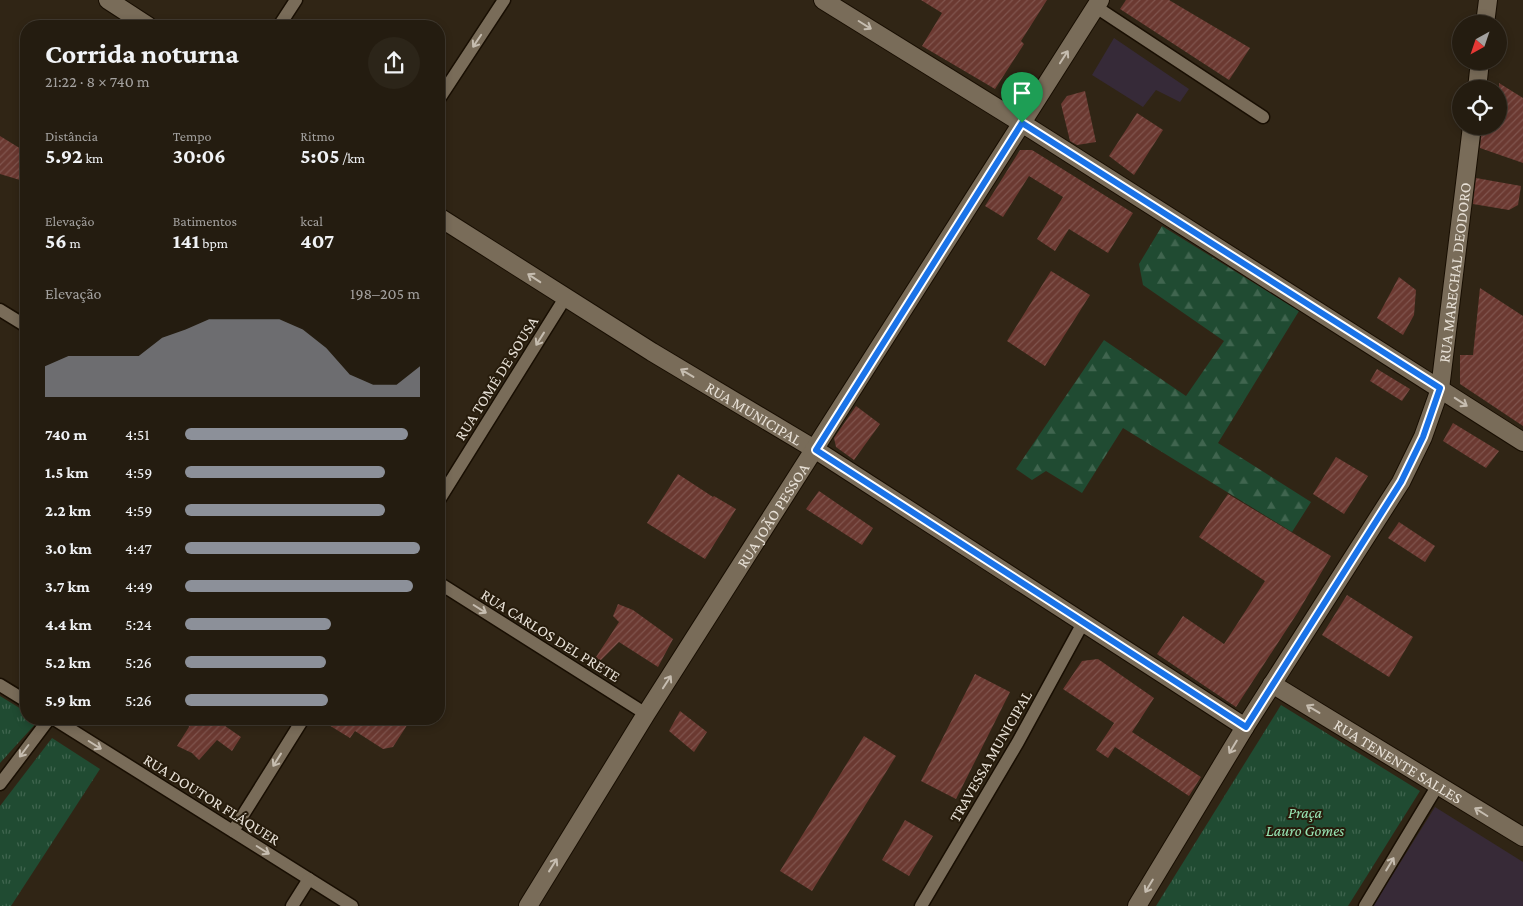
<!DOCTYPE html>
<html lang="pt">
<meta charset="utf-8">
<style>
body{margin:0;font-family:"Crimson Pro",serif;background:#2c2519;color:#f1f3f6;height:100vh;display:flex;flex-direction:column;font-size:19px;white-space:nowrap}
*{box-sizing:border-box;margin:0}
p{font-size:16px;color:#a3a19f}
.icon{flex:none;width:28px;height:28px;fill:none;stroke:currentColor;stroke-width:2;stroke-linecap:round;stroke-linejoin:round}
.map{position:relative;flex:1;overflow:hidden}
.side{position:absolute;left:20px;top:20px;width:425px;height:705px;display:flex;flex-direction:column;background:#241c10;border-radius:20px;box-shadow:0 2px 8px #0003,0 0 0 1px #413a30}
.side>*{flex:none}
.needle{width:32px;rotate:220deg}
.buttons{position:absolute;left:1452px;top:15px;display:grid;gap:10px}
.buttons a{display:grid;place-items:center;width:55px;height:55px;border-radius:50%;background:#241c10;box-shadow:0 2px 8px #0003,0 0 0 1px #413a30;font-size:25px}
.pin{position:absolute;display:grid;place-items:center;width:42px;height:42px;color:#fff;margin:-51px -21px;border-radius:50% 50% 50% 0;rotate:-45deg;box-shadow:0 0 5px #0007}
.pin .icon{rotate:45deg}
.round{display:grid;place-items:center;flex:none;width:52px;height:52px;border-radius:26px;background:#2c2519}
.headline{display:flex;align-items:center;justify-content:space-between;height:85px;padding:0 25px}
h1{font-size:28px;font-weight:700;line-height:38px}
.figures{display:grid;grid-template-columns:repeat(3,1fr);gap:8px;height:85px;padding:5px 25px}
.figures div{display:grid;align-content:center}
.figures b{font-size:21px;font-weight:700}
.figures small{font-size:14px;font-weight:400}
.figures p{font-size:14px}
.chart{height:140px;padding:10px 25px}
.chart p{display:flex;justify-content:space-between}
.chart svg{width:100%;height:90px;margin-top:5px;fill:#8c9099;opacity:.7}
ul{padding:0 25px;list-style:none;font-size:16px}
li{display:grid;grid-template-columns:80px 60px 1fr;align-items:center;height:38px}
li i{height:12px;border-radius:6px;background:#8c9099}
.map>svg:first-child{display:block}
.commercial{fill:#362a38}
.education{fill:#372a37}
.forest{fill:url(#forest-firs)}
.park{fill:url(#park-tufts)}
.building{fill:url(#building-hatch)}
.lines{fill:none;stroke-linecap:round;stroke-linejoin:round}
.street-casing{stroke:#180e02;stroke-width:15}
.secondary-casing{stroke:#180e02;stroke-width:20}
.street{stroke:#796c59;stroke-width:12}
.secondary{stroke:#796c59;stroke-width:18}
.oneway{stroke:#c6bdb0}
.route-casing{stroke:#fff;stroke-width:10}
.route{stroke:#1a73e8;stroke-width:6}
.labels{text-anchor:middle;stroke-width:4;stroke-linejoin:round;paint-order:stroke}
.street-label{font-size:16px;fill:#e7e0d6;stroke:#271c0c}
.park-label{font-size:16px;font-style:italic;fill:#97e4b3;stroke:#271c0c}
</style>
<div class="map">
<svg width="1523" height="906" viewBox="0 0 1523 906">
<defs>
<pattern id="forest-firs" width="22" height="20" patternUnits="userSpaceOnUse" patternTransform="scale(1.25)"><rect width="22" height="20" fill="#204b32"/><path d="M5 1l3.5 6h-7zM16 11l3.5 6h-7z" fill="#40654f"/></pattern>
<pattern id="park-tufts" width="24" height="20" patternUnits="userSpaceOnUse" patternTransform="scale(1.25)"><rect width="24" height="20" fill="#204b32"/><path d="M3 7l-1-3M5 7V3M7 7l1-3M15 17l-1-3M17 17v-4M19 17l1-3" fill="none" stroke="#40654f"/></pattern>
<pattern id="building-hatch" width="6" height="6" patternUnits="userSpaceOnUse" patternTransform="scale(1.25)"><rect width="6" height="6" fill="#6b3931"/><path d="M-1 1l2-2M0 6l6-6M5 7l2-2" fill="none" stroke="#80554e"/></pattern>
</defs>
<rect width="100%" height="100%" fill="#302515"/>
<polygon class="commercial" points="1114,38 1189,89 1180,102 1156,90 1143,107 1092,75"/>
<polygon class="education" points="1435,807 1523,862 1523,906 1373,906"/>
<polygon class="forest" points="1162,226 1299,311 1218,443 1311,502 1292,532 1123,428 1082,493 1046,471 1032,480 1016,469 1104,340 1186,396 1224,341 1143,285 1139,264"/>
<g class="park">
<polygon points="0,696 26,712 26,719 39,720 0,763"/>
<polygon points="1281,705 1420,791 1348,906 1156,906"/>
<polygon points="52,738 100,769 11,906 0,906 0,806"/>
</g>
<g class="building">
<polygon points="921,0 1047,0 1021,41 1024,44 995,89 922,46 942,13"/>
<polygon points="1126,0 1169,0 1250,48 1229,80 1120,9"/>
<polygon points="1499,83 1523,98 1523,163 1480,148 1482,126 1499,126"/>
<polygon points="1085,91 1096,142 1077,145 1070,141 1061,104 1067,96"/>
<polygon points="1137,113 1163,130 1134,175 1109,156"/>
<polygon points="0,136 26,152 26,175 20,180 0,174"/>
<polygon points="1020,150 1032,150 1133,213 1108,253 1069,229 1055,251 1037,239 1063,197 1029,176 1003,217 985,206"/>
<polygon points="1476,178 1521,186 1518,205 1509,210 1473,204"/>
<polygon points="1051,271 1090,295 1045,366 1007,341"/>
<polygon points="1399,277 1416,290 1414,315 1403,335 1377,318"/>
<polygon points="1480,288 1523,316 1523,426 1460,384 1460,355 1473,355"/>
<polygon points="1377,369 1410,389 1402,401 1370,381"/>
<polygon points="856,406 880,424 854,460 836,447 834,438"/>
<polygon points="1453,423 1499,451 1486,468 1443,441"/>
<polygon points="1336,457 1368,476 1344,514 1313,494"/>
<polygon points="678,474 713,497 714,496 736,509 705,559 647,523"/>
<polygon points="819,491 873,528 862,545 806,509"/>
<polygon points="1228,494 1331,556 1298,612 1236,707 1157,654 1183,616 1224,644 1265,581 1199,537"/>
<polygon points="1399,522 1435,546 1425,562 1388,538"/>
<polygon points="1347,595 1413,637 1389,677 1322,635"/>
<polygon points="618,604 633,610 673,639 658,667 619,642 600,661 596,657 619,622 613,616"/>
<polygon points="1098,659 1154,698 1132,732 1201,777 1189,796 1115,747 1108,758 1096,750 1114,723 1063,689 1082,661"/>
<polygon points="975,674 1010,692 956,799 921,781"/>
<polygon points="680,711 707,732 694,752 669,731"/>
<polygon points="187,719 215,719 241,737 232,751 217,740 199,760 192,753 177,746 189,727"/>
<polygon points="319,719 411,719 393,747 383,749 355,731 350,738"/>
<polygon points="864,736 896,756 812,891 780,871"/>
<polygon points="905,820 933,836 909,876 882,860"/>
</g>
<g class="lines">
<g class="street-casing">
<g id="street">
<polyline points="1096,7 1263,117"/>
<polyline points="279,26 296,0"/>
<polyline points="439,99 504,0"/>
<polyline points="0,310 26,326"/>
<polyline points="439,500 565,298"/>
<polyline points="439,583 646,714"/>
<polyline points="0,685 26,701"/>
<polyline points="54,719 352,906"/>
<polyline points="0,784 49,719"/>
<polyline points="233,831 303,719"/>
<polyline points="292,906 309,879"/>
<polyline points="921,906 1018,742 1084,621"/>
<polyline points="1365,906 1438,785"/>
</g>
</g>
<g class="secondary-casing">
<g id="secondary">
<polyline points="108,0 148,26"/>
<polyline points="823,0 1036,132 1523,442"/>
<polyline points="1485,24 1488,0"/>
<polyline points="1477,89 1480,61"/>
<path id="s1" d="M439 217 652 352 816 450 1245 727"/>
<path id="s2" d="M1272 684 1523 837"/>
<path id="s3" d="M528 906 646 714 1100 0"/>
<path id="s4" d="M1137 906 1245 727 1401 482 1423 437 1440 389 1472 126"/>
</g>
</g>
<use href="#street" class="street"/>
<use href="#secondary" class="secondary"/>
</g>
<defs><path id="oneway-shaft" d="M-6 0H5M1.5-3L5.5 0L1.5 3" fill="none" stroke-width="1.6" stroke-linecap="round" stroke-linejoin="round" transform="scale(1.25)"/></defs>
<g class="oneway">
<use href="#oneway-shaft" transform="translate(865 25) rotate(32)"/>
<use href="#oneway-shaft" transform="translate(477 41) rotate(124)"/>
<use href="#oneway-shaft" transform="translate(1064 57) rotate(-57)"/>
<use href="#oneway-shaft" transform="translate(534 278) rotate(-147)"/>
<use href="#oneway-shaft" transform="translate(540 339) rotate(122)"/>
<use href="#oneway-shaft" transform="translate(687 373) rotate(-149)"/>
<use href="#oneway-shaft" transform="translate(1461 402) rotate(33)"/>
<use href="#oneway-shaft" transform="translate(480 609) rotate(32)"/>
<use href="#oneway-shaft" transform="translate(667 682) rotate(-57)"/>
<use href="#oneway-shaft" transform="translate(1313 709) rotate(-149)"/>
<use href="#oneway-shaft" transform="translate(95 745) rotate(32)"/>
<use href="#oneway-shaft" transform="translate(1233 747) rotate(121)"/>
<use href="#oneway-shaft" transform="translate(24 751) rotate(127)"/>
<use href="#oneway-shaft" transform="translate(277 760) rotate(122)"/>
<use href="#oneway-shaft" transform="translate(1481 812) rotate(-148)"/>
<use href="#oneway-shaft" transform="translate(263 850) rotate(32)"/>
<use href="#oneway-shaft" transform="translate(1390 864) rotate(-59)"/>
<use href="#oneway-shaft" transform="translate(553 865) rotate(-58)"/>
<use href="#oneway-shaft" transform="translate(1149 886) rotate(121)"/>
</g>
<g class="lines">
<g class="route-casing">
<polygon id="route" points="1022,123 1440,388 1423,437 1401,482 1246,727 816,450"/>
</g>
<use href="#route" class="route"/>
</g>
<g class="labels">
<g class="street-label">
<text dy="6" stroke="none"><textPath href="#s4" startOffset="718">RUA MARECHAL DEODORO</textPath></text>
<text transform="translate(496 378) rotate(-58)" y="6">RUA TOMÉ DE SOUSA</text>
<text dy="6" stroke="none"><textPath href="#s1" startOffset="371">RUA MUNICIPAL</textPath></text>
<text dy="6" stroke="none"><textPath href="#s3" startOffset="461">RUA JOÃO PESSOA</textPath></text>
<text transform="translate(551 635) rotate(32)" y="6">RUA CARLOS DEL PRETE</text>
<text transform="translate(990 756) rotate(-60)" y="6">TRAVESSA MUNICIPAL</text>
<text dy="6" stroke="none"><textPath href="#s2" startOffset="148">RUA TENENTE SALLES</textPath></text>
<text transform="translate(212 799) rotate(32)" y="6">RUA DOUTOR FLÁQUER</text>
</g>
<g class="park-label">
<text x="1305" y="818">Praça<tspan x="1305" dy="18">Lauro Gomes</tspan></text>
</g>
</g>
</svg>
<div class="buttons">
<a><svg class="needle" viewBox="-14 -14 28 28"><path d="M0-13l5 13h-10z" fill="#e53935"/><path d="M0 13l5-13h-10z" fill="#a3a19f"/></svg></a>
<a><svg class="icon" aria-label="locate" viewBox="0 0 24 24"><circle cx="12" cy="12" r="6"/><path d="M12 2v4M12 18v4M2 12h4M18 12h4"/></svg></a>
</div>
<div class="pin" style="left:1022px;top:123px;background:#1e9e55"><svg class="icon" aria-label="arrive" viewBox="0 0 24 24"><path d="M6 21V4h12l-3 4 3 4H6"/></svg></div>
<section class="side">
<div class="headline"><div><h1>Corrida noturna</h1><p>21:22 · 8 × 740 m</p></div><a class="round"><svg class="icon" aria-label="share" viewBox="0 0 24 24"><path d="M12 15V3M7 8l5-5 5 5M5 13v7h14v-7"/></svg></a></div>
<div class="figures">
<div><p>Distância</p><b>5.92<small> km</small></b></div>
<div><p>Tempo</p><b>30:06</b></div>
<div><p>Ritmo</p><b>5:05<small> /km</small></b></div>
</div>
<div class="figures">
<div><p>Elevação</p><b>56<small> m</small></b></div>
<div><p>Batimentos</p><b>141<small> bpm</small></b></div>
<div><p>kcal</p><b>407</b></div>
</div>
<div class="chart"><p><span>Elevação</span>198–205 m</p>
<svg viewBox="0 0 160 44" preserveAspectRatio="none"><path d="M0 44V29L10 24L20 24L30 24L40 24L50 15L60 11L70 6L80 6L90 6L100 6L110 11L120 20L130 33L140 38L150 38L160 29V44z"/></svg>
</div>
<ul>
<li><b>740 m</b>4:51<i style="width:95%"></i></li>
<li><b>1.5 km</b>4:59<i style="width:85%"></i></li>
<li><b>2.2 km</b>4:59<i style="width:85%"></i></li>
<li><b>3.0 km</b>4:47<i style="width:100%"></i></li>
<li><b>3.7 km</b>4:49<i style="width:97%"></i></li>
<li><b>4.4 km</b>5:24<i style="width:62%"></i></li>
<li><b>5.2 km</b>5:26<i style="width:60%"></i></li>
<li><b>5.9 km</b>5:26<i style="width:61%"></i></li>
</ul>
</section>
</div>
